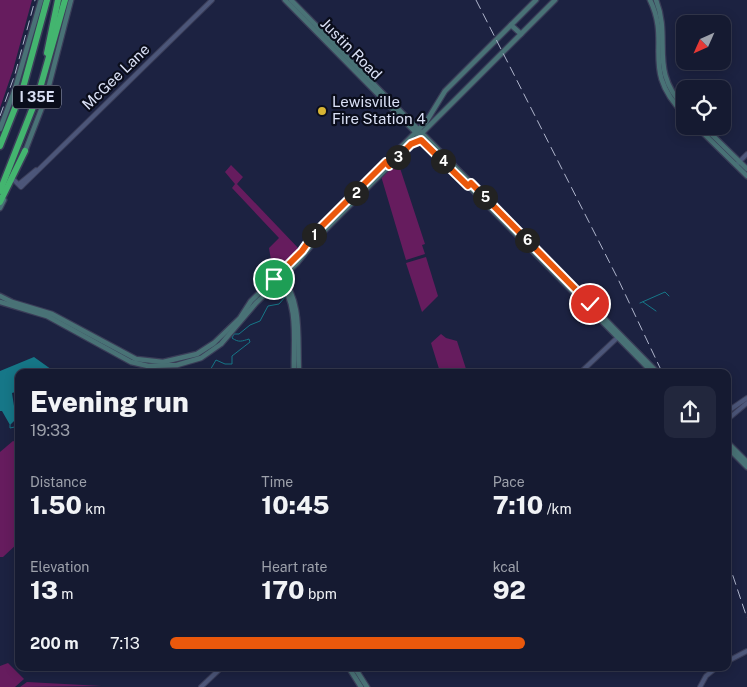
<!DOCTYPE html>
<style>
body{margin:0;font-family:"Public Sans",sans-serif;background:#22273d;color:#f1f3f6;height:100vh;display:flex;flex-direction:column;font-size:19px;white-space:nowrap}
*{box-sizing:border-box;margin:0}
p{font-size:16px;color:#9da1ab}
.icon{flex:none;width:28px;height:28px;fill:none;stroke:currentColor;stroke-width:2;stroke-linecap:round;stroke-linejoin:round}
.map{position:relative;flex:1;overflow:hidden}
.sheet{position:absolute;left:15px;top:369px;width:716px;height:302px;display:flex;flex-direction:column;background:#151a31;border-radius:10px;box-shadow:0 2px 12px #0003,0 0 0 1px #34384d}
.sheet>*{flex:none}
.needle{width:32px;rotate:225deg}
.buttons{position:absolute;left:676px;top:15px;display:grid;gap:10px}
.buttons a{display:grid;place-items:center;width:55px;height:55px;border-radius:10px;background:#151a31;box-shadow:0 2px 12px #0003,0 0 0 1px #34384d;font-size:25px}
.pin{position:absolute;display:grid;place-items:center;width:42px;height:42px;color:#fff;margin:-21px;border:2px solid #fff;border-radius:50%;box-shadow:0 1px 5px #0007}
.km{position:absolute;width:25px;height:25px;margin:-12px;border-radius:50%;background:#222;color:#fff;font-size:14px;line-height:25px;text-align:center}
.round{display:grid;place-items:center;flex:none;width:52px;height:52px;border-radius:10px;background:#22273d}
.headline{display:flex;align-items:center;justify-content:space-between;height:85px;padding:0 15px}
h1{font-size:28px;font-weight:800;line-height:38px}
.stats{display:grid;grid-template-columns:repeat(3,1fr);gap:8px;height:85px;padding:5px 15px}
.stats div{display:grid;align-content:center}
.stats b{font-size:25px;font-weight:800}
.stats small{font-size:14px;font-weight:400}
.stats p{font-size:14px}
ul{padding:0 15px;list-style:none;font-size:16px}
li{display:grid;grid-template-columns:80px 60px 1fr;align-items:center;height:38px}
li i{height:12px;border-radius:6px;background:#ea580c}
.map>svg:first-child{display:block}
.green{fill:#661c5e}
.water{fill:#167788}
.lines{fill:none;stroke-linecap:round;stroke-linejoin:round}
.stream{stroke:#167788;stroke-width:1}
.tertiary-casing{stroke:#3a3d58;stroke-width:6}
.secondary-casing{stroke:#3a3d58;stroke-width:7}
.motorway-casing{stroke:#3a3d58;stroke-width:9}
.tertiary{stroke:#4c5679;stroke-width:4}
.secondary{stroke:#497276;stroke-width:4.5}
.motorway{stroke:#43b56f;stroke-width:6}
.rail{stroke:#afb5cc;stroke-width:1;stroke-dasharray:10 5;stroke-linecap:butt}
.route-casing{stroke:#fff;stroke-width:10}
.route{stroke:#ea580c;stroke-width:6}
.poi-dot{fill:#d7b434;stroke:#0a0d1b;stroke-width:2}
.labels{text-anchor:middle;stroke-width:4.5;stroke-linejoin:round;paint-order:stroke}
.shield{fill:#0a0d1b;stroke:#9ca1b4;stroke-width:1}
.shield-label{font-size:14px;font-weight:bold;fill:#dae0f5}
.street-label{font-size:15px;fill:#dae0f5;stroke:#0a0d1b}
.poi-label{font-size:15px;fill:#dae0f5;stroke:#0a0d1b;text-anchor:start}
</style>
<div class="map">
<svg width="747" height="687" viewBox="0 0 747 687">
<rect width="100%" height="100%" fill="#1c2241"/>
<g class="green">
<polygon points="0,0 32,0 13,70 0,108"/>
<polygon points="393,163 397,163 399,165 425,244 422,245 425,254 406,260 381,176"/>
<polygon points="231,165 243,177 237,184 300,250 279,270 271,260 269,248 279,238 232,188 235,184 225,172"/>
<polygon points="426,257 438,296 422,312 406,263"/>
<polygon points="441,334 446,338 457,341 467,372 440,372 431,343"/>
<polygon points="13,441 19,443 19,542 3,557 0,557 0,452"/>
<polygon points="8,663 24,679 15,687 0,687 0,666"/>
<polygon points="27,682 102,686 20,687"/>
</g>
<polygon class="water" points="34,357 55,372 19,372 19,391 12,393 16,419 10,425 2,411 0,411 0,371"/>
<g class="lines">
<g class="stream">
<polyline points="643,302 656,311"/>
<polyline points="640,303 665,292 669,296"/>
<path d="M209 372 216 360 225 364H232V356L250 342 249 339C242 341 239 343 232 338L234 334H239L250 325 260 321 268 306 279 304 286 296"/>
<polyline points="10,425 10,428 19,426"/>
</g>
<g class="tertiary-casing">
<g id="tertiary">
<polyline points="738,163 747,154"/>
<polyline points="14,180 21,187 24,184 212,0"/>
<polyline points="19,184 36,170"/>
<polyline points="581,372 618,337"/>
<polyline points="728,411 747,398"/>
<polyline points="728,419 747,403"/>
<polyline points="728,661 747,651"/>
<polyline points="201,687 221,668"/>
<polyline points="700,687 706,676 716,668"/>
</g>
</g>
<g class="secondary-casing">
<g id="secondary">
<polyline points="285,0 652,372"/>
<polyline points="291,0 657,372"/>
<path d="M650 0C672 45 639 69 685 115"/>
<path d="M656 0C672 40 648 70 685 108"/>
<polyline points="511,25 521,34"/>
<polyline points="696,126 747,176"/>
<polyline points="703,126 747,169"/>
<polyline points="0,129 15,89 41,0"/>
<polyline points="24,154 46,97 71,0"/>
<polyline points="0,208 4,200"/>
<path d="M281 277C303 301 297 341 299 372"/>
<path d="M278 280C300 302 293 344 294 372"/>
<polyline points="0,296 12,302 52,314 136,359 163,362 197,354 214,343 240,318 251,301 296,257 314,234 426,122 445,91 536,0"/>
<polyline points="0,302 47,316 131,362 148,366 177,365 201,358 221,344 256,303 297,263 318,237 555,0"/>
<polyline points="728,443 747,462"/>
<polyline points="728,448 747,467"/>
<polyline points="349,668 361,687"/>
<polyline points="355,668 367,687"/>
</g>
</g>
<g class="motorway-casing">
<g id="motorway">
<polyline points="47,53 58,0"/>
<polyline points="0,146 23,88 47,0"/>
<polyline points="0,191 39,92 65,0"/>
<polyline points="0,202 25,151"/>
</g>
</g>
<use href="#tertiary" class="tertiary"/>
<use href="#secondary" class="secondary"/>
<use href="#motorway" class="motorway"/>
<g class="rail">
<polyline points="476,0 618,279 662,372"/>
<polyline points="0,116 15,74 35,0"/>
<polyline points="728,561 747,618"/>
</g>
</g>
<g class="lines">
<g class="route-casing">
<polyline id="route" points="274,279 302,251 314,234 386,162 389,166 411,144 421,140 468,186 471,183 590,304"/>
</g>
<use href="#route" class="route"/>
</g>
<circle class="poi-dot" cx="322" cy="111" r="5"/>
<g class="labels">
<rect class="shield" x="13" y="85.5" width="48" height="23" rx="4"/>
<g class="shield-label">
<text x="37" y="102">I 35E</text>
</g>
<g class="street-label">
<text transform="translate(351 49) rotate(45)" y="5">Justin Road</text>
<text transform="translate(116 77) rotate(-44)" y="5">McGee Lane</text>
</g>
<g class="poi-label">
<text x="332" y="107">Lewisville<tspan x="332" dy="17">Fire Station 4</tspan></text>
</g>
</g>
</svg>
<div class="buttons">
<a><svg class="needle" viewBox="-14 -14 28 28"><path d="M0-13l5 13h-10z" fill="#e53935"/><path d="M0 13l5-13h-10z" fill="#9da1ab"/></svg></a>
<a><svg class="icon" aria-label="locate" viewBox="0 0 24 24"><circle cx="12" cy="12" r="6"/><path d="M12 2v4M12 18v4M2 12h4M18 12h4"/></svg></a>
</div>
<div class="pin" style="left:274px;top:279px;background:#1e9e55"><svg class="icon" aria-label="arrive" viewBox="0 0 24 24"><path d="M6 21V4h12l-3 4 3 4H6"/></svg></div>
<div class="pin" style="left:590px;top:304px;background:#d93025"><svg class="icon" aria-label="check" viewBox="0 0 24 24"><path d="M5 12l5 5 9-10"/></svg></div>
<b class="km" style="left:314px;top:235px">1</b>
<b class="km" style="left:356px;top:193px">2</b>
<b class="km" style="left:398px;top:157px">3</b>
<b class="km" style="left:443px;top:161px">4</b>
<b class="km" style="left:485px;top:197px">5</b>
<b class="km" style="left:527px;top:240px">6</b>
<section class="sheet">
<div class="headline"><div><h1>Evening run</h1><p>19:33</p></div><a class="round"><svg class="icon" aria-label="share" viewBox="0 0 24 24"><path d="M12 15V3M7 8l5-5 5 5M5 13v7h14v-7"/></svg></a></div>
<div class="stats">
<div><p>Distance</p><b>1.50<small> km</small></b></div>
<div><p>Time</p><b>10:45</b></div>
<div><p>Pace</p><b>7:10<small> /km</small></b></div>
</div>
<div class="stats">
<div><p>Elevation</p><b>13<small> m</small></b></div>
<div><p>Heart rate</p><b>170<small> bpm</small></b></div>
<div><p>kcal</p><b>92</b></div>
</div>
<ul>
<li><b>200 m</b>7:13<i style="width:65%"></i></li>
</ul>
</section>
</div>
